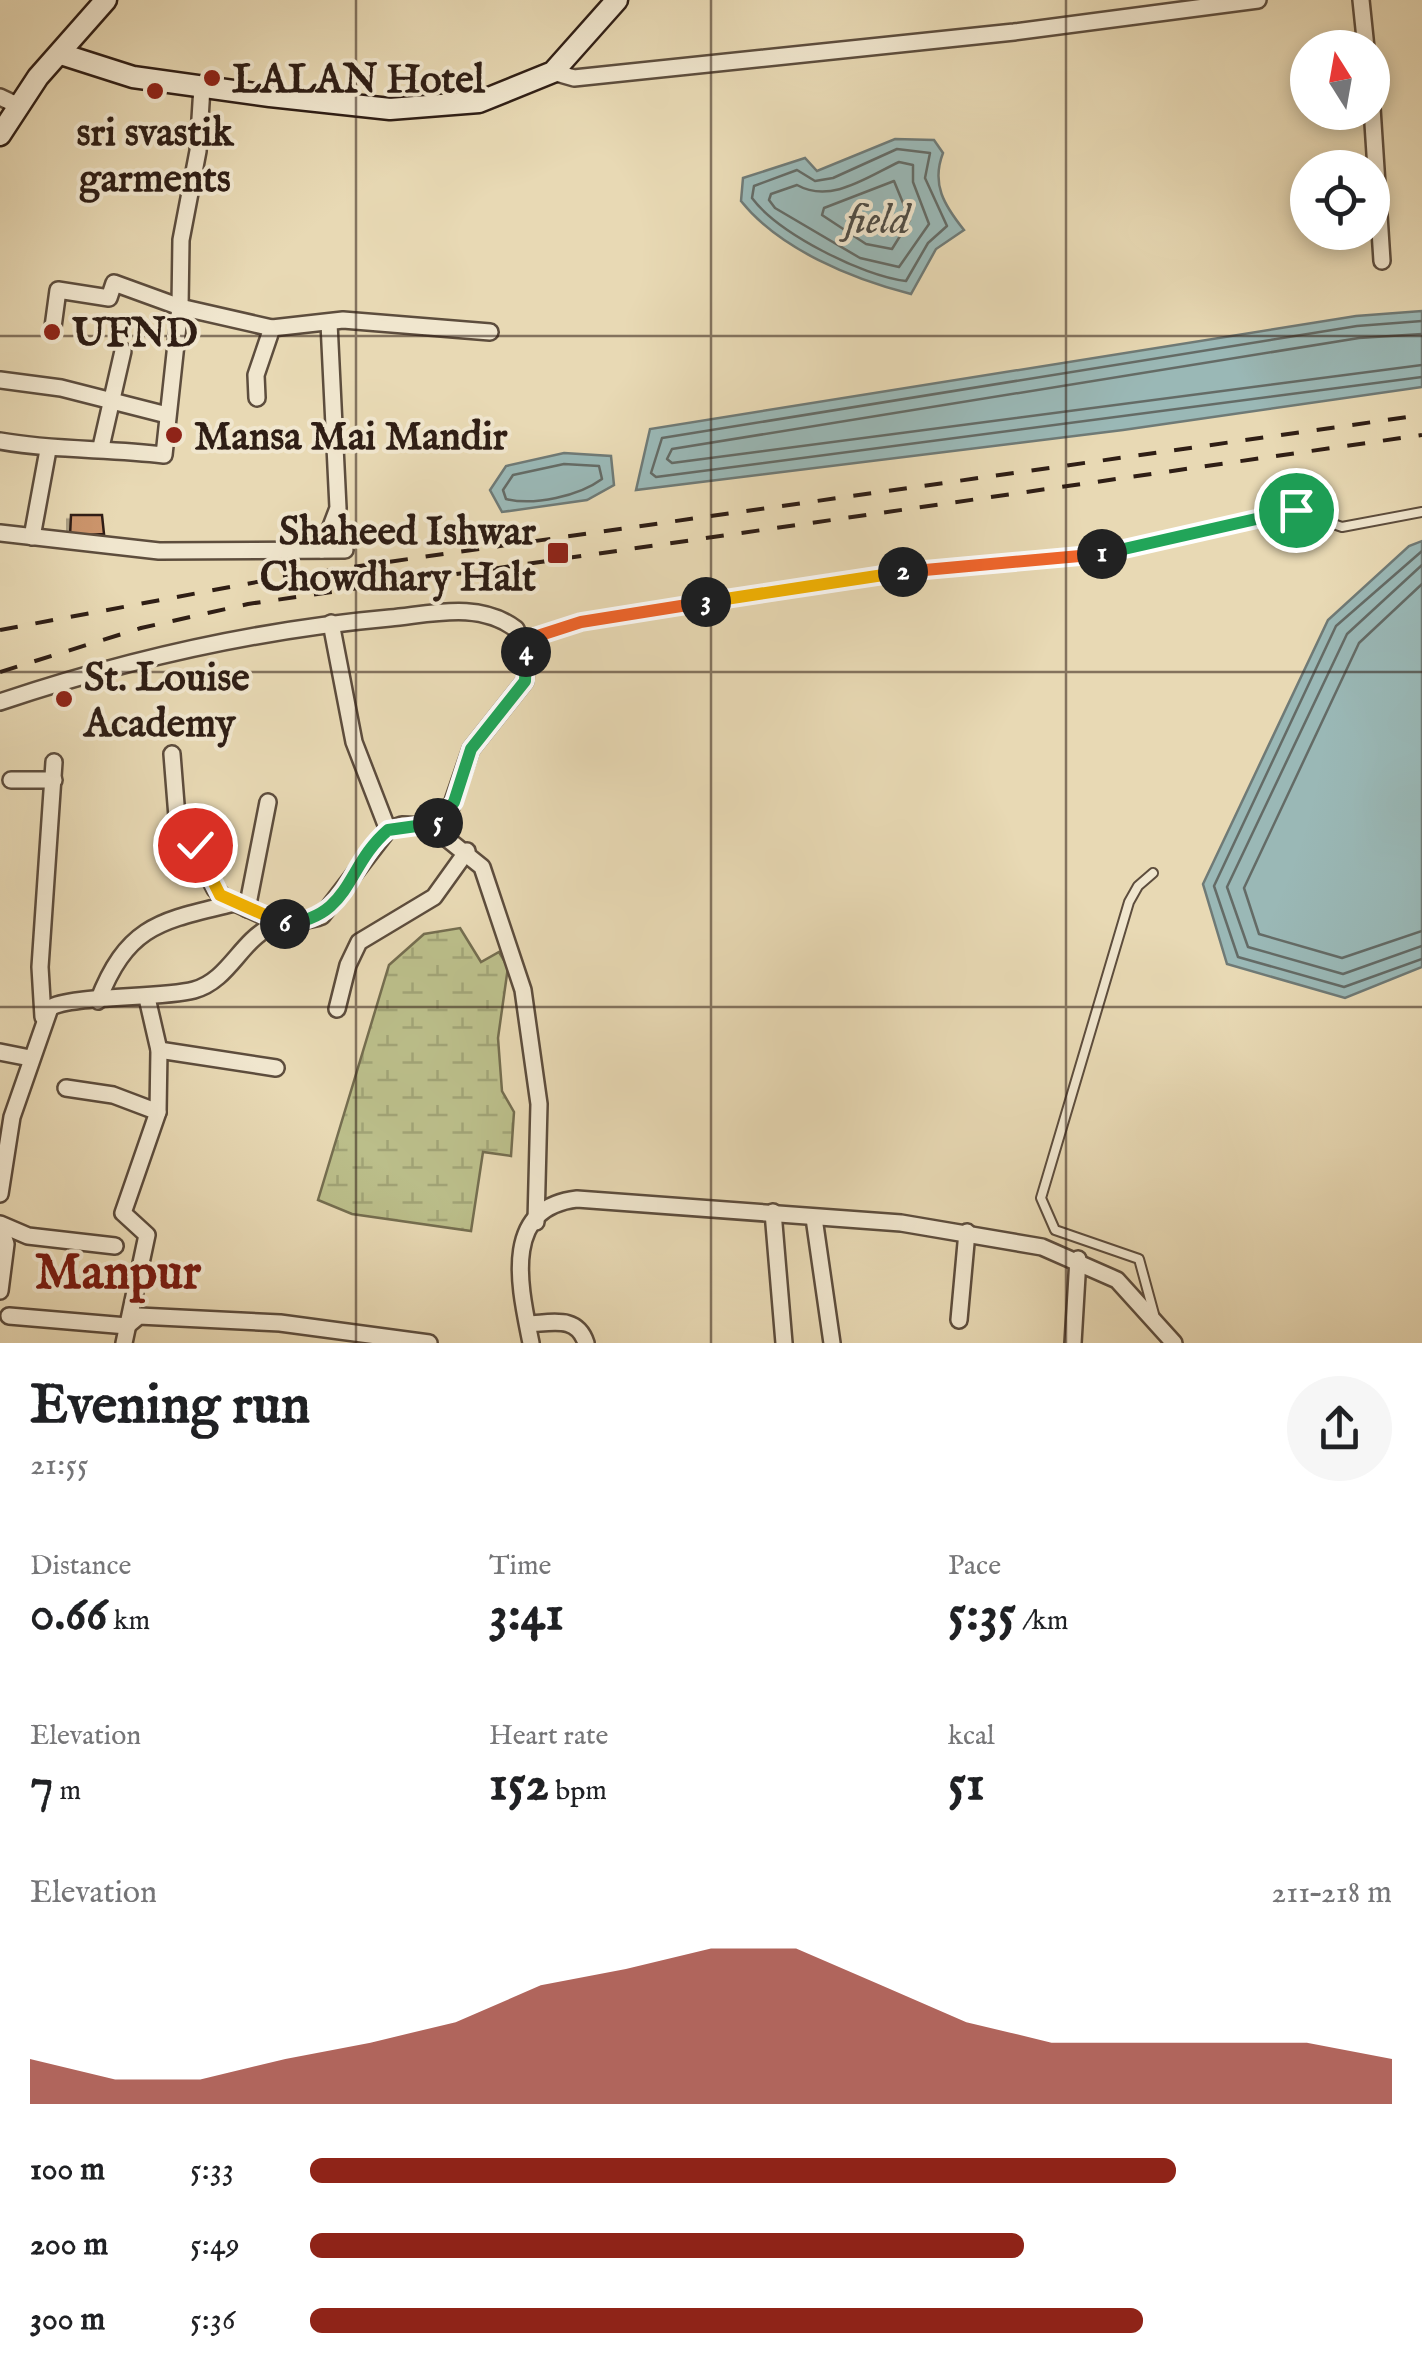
<!DOCTYPE html>
<meta charset="utf-8">
<style>
body{margin:0;font-family:"IM FELL English",serif;background:#f6f6f6;color:#202124;height:100vh;display:flex;flex-direction:column;font-size:38px;white-space:nowrap}
*{box-sizing:border-box;margin:0}
p{font-size:32px;color:#757577}
.icon{flex:none;width:55px;height:55px;fill:none;stroke:currentColor;stroke-width:2;stroke-linecap:round;stroke-linejoin:round}
.map{position:relative;height:1343px;overflow:hidden}
.sheet{display:flex;flex-direction:column;background:#fff;flex:1}
.sheet>*{flex:none}
.needle{width:65px;rotate:349deg}
.controls{position:absolute;left:1290px;top:30px;display:grid;gap:20px}
.controls a{display:grid;place-items:center;width:100px;height:100px;border-radius:50%;background:#fff;box-shadow:0 5px 15px #0003;font-size:50px}
.pin{position:absolute;display:grid;place-items:center;width:85px;height:85px;color:#fff;margin:-42px;border:5px solid #fff;border-radius:50%;box-shadow:0 2px 10px #0007}
.km{position:absolute;width:50px;height:50px;margin:-25px;border-radius:50%;background:#222;color:#fff;font-size:28px;line-height:50px;text-align:center}
.round{display:grid;place-items:center;flex:none;width:105px;height:105px;border-radius:52px;background:#f6f6f6}
.overview{display:flex;align-items:center;justify-content:space-between;height:170px;padding:0 30px}
h1{font-size:55px;font-weight:800;line-height:75px}
.figures{display:grid;grid-template-columns:repeat(3,1fr);gap:15px;height:170px;padding:10px 30px}
.figures div{display:grid;align-content:center}
.figures b{font-size:50px;font-weight:800}
.figures small{font-size:28px;font-weight:400}
.figures p{font-size:28px}
.chart{height:280px;padding:20px 30px}
.chart p{display:flex;justify-content:space-between}
.chart svg{width:100%;height:180px;margin-top:10px;fill:#8f2418;opacity:.7}
ul{padding:0 30px;list-style:none;font-size:32px}
li{display:grid;grid-template-columns:160px 120px 1fr;align-items:center;height:75px}
li i{height:25px;border-radius:12px;background:#8f2418}
.map>svg:first-child{display:block}
.wetland{fill:url(#wetland-marsh);stroke:#756e50;stroke-width:2.5}
.water{fill:#9ab8b6;stroke:#6f7a76;stroke-width:2.5}
.lines{fill:none;stroke-linecap:round;stroke-linejoin:round}
.shore{stroke:#646b66;stroke-width:2.5}
.building{fill:#cc956c;stroke:#2f1e15;stroke-width:2.5;filter:url(#shadow)}
.lane-casing{stroke:#5d4d3d;stroke-width:12}
.street-casing{stroke:#5d4d3d;stroke-width:20}
.secondary-casing{stroke:#2f1e15;stroke-width:25}
.lane{stroke:#f0e6ce;stroke-width:8}
.street{stroke:#f0e6ce;stroke-width:15}
.secondary{stroke:#f0e6ce;stroke-width:20}
.rail{stroke:#2f1e15;stroke-width:4;stroke-dasharray:18 18;stroke-linecap:butt}
.split-1-casing{stroke:#fff;stroke-width:20}
.split-2-casing{stroke:#fff;stroke-width:20}
.split-3-casing{stroke:#fff;stroke-width:20}
.split-4-casing{stroke:#fff;stroke-width:20}
.split-5-casing{stroke:#fff;stroke-width:20}
.split-6-casing{stroke:#fff;stroke-width:20}
.split-7-casing{stroke:#fff;stroke-width:20}
.split-1{stroke:#22a559;stroke-width:12}
.split-2{stroke:#f0652b;stroke-width:12}
.split-3{stroke:#f5b400;stroke-width:12}
.split-4{stroke:#f0652b;stroke-width:12}
.split-5{stroke:#22a559;stroke-width:12}
.split-6{stroke:#22a559;stroke-width:12}
.split-7{stroke:#f5b400;stroke-width:12}
.grid{fill:none;stroke:#2f1e15;stroke-width:2.5;stroke-opacity:0.55}
.poi-dot{fill:#8f2418;stroke:#f0e6ce;stroke-width:4}
.labels{text-anchor:middle;stroke-width:8;stroke-linejoin:round;paint-order:stroke}
.poi-label{font-size:40px;font-weight:bold;fill:#2f1e15;stroke:#f0e6ce;text-anchor:start}
.water-label{font-size:42px;font-style:italic;fill:#4f4c45;stroke:#f0e6ce}
.district-label{font-size:50px;font-weight:bold;fill:#7a1f14;stroke:#f0e6ce}
</style>
<div class="map">
<svg width="1422" height="1343" viewBox="0 0 1422 1343">
<defs>
<pattern id="wetland-marsh" width="20" height="14" patternUnits="userSpaceOnUse" patternTransform="scale(2.5)"><rect width="20" height="14" fill="#bbbe8a"/><path d="M1 5h8M5 5V1M11 12h8M15 12V8" fill="none" stroke="#a1a376"/></pattern>
<filter id="shadow"><feDropShadow dx="-4.5" dy="4.5" stdDeviation="0" flood-color="#0004"/></filter>
</defs>
<rect width="100%" height="100%" fill="#e8d9b4"/>
<filter id="stains"><feTurbulence type="fractalNoise" baseFrequency=".002" numOctaves="4"/><feColorMatrix values="0 0 0 0 .2 0 0 0 0 .09 0 0 0 0 .02 0 0 0 .5 -.17"/></filter>
<radialGradient id="worn" r=".72"><stop offset=".6" stop-color="#630" stop-opacity="0"/><stop offset="1" stop-color="#630" stop-opacity=".3"/></radialGradient>
<polygon class="wetland" points="460,928 481,962 499,952 508,967 498,1038 502,1091 514,1112 511,1156 483,1152 471,1231 352,1214 318,1200 389,965 424,934"/>
<g class="water">
<path d="M895 139 934 140 943 153C931 184 944 205 964 230L936 249 911 294C852 279 779 249 741 201L743 178 805 158 817 171Z"/>
<polygon points="1422,311 1422,387 1123,430 636,490 650,429 1356,316"/>
<polygon points="564,453 611,456 614,485 587,500 502,512 490,490 506,466"/>
<polygon points="1422,541 1422,967 1345,998 1227,964 1203,884 1328,620 1409,546"/>
</g>
<g class="lines">
<g class="shore">
<path d="M897 149 930 153 925 178 947 226 928 243 906 281C862 276 778 233 752 198L754 186 797 170 815 181 833 178Z"/>
<path d="M899 162 913 165V182L929 224 899 267 860 258 775 208 769 200 771 194 797 185C831 204 867 177 899 162Z"/>
<polygon points="894,181 910,220 892,249 866,244 822,215 824,208"/>
<polyline points="1422,321 1357,326 662,438 651,473 656,477 1422,377"/>
<polyline points="1422,334 1359,338 672,449 667,459 672,463 1422,365"/>
<path d="M564 464 599 466 602 479C579 496 534 506 506 499L503 490 513 475Z"/>
<polyline points="1422,551 1336,626 1214,886 1238,957 1344,987 1422,959"/>
<polyline points="1422,565 1347,634 1227,887 1248,947 1343,974 1422,946"/>
<polyline points="1422,584 1359,643 1244,888 1259,934 1342,958 1422,931"/>
</g>
</g>
<polygon class="building" points="71,515 102,515 104,534 70,536"/>
<g class="lines">
<g class="lane-casing">
<g id="lane">
<polyline points="523,641 581,622 834,579 1132,549 1290,509 1342,527 1422,512"/>
<polyline points="1153,873 1138,886 1129,902 1041,1198 1055,1230 1139,1259 1154,1314"/>
</g>
</g>
<g class="street-casing">
<g id="street">
<polyline points="1361,0 1366,48"/>
<polyline points="553,72 574,78 1014,32 1258,0"/>
<polyline points="0,97 19,106"/>
<polyline points="1372,108 1382,261"/>
<polyline points="53,327 58,290 109,298 114,283 180,307 272,328"/>
<polyline points="0,380 61,388 167,415"/>
<polyline points="257,398 256,375 272,328 343,320 490,332"/>
<path d="M0 441C55 451 109 448 164 455L180 307 181 240 198 151 202 87"/>
<polyline points="101,447 123,351"/>
<polyline points="0,533 159,551 345,550"/>
<polyline points="32,537 48,450"/>
<polyline points="322,550 338,508 329,323"/>
<polyline points="331,623 354,742 388,830"/>
<path d="M0 702C128 659 255 630 390 618 432 614 479 601 516 629L526 654 525 681 471 749 450 810 431 826 402 825 388 830 322 916C305 923 286 920 270 927 240 942 228 981 194 990 160 999 69 995 50 1008L12 1117 0 1194"/>
<polyline points="172,754 177,817 215,889 226,899 281,924"/>
<polyline points="11,780 54,780"/>
<polyline points="431,826 482,867 523,990 539,1104 536,1222"/>
<polyline points="247,909 268,802"/>
<path d="M98 1001C128 924 161 921 234 903"/>
<polyline points="337,1009 348,965 359,942 434,897 467,851"/>
<polyline points="43,1017 40,967 54,762"/>
<polyline points="159,1050 276,1068"/>
<polyline points="0,1052 30,1058"/>
<polyline points="66,1088 113,1095 158,1112"/>
<polyline points="773,1212 784,1343"/>
<polyline points="814,1218 832,1343"/>
<polyline points="0,1224 28,1236 115,1246"/>
<polyline points="0,1226 6,1244 0,1291"/>
<polyline points="9,1316 127,1326 139,1316 280,1323 429,1343"/>
<polyline points="959,1320 967,1232"/>
<path d="M528 1324C552 1323 577 1315 586 1343"/>
<polyline points="124,1343 147,1235 123,1213 158,1112 159,1050 147,998"/>
<path d="M531 1343C521 1292 499 1208 577 1199L901 1223 1042 1247 1117 1280 1174 1343"/>
<polyline points="1073,1343 1078,1259"/>
</g>
</g>
<g class="secondary-casing">
<g id="secondary">
<polyline points="61,54 133,77 270,96 390,109 479,102 553,72 617,0"/>
<polyline points="0,135 38,77 106,0"/>
</g>
</g>
<use href="#lane" class="lane"/>
<use href="#street" class="street"/>
<use href="#secondary" class="secondary"/>
<g class="rail">
<polyline points="0,630 289,576 1422,415"/>
<polyline points="0,672 141,628 248,604 1422,435"/>
</g>
</g>
<g class="lines">
<g class="split-1-casing">
<polyline id="split-1" points="1102,554 1296,510"/>
</g>
<g class="split-2-casing">
<polyline id="split-2" points="903,572 1102,554"/>
</g>
<g class="split-3-casing">
<polyline id="split-3" points="706,602 903,572"/>
</g>
<g class="split-4-casing">
<polyline id="split-4" points="526,652 522,641 581,622 706,602"/>
</g>
<g class="split-5-casing">
<polyline id="split-5" points="438,823 454,802 471,749 525,681 526,652"/>
</g>
<g class="split-6-casing">
<path id="split-6" d="M285 924C352 917 345 867 388 830L438 823"/>
</g>
<g class="split-7-casing">
<polyline id="split-7" points="195,845 220,895 285,924"/>
</g>
<use href="#split-1" class="split-1"/>
<use href="#split-2" class="split-2"/>
<use href="#split-3" class="split-3"/>
<use href="#split-4" class="split-4"/>
<use href="#split-5" class="split-5"/>
<use href="#split-6" class="split-6"/>
<use href="#split-7" class="split-7"/>
</g>
<path class="grid" d="M356 0V1343M711 0V1343M1066 0V1343M0 336H1422M0 672H1422M0 1007H1422"/>
<g class="poi-dot">
<circle cx="212" cy="78" r="10"/>
<circle cx="155" cy="91" r="10"/>
<circle cx="52" cy="332" r="10"/>
<circle cx="174" cy="435" r="10"/>
<rect x="546" y="541" width="24" height="24" rx="5"/>
<circle cx="64" cy="699" r="10"/>
</g>
<g class="labels">
<g class="poi-label">
<text x="232" y="92">LALAN Hotel</text>
<text x="155" y="145" text-anchor="middle">sri svastik<tspan x="155" dy="46">garments</tspan></text>
<text x="72" y="346">UFND</text>
<text x="194" y="449">Mansa Mai Mandir</text>
<text x="536" y="544" text-anchor="end">Shaheed Ishwar<tspan x="536" dy="46">Chowdhary Halt</tspan></text>
<text x="84" y="690">St. Louise<tspan x="84" dy="46">Academy</tspan></text>
</g>
<g class="water-label">
<text x="878" y="233">field</text>
</g>
<g class="district-label">
<text x="118" y="1288">Manpur</text>
</g>
</g>
<rect width="100%" height="100%" filter="url(#stains)"/>
<rect width="100%" height="100%" fill="url(#worn)"/>
</svg>
<div class="controls">
<a><svg class="needle" viewBox="-14 -14 28 28"><path d="M0-13l5 13h-10z" fill="#e53935"/><path d="M0 13l5-13h-10z" fill="#757577"/></svg></a>
<a><svg class="icon" aria-label="locate" viewBox="0 0 24 24"><circle cx="12" cy="12" r="6"/><path d="M12 2v4M12 18v4M2 12h4M18 12h4"/></svg></a>
</div>
<div class="pin" style="left:1296px;top:510px;background:#1e9e55"><svg class="icon" aria-label="arrive" viewBox="0 0 24 24"><path d="M6 21V4h12l-3 4 3 4H6"/></svg></div>
<div class="pin" style="left:195px;top:845px;background:#d93025"><svg class="icon" aria-label="check" viewBox="0 0 24 24"><path d="M5 12l5 5 9-10"/></svg></div>
<b class="km" style="left:1102px;top:554px">1</b>
<b class="km" style="left:903px;top:572px">2</b>
<b class="km" style="left:706px;top:602px">3</b>
<b class="km" style="left:526px;top:652px">4</b>
<b class="km" style="left:438px;top:823px">5</b>
<b class="km" style="left:285px;top:924px">6</b>
</div>
<section class="sheet">
<div class="overview"><div><h1>Evening run</h1><p>21:55</p></div><a class="round"><svg class="icon" aria-label="share" viewBox="0 0 24 24"><path d="M12 15V3M7 8l5-5 5 5M5 13v7h14v-7"/></svg></a></div>
<div class="figures">
<div><p>Distance</p><b>0.66<small> km</small></b></div>
<div><p>Time</p><b>3:41</b></div>
<div><p>Pace</p><b>5:35<small> /km</small></b></div>
</div>
<div class="figures">
<div><p>Elevation</p><b>7<small> m</small></b></div>
<div><p>Heart rate</p><b>152<small> bpm</small></b></div>
<div><p>kcal</p><b>51</b></div>
</div>
<div class="chart"><p><span>Elevation</span>211–218 m</p>
<svg viewBox="0 0 160 44" preserveAspectRatio="none"><path d="M0 44V33L10 38L20 38L30 33L40 29L50 24L60 15L70 11L80 6L90 6L100 15L110 24L120 29L130 29L140 29L150 29L160 33V44z"/></svg>
</div>
<ul>
<li><b>100 m</b>5:33<i style="width:80%"></i></li>
<li><b>200 m</b>5:49<i style="width:66%"></i></li>
<li><b>300 m</b>5:36<i style="width:77%"></i></li>
</ul>
</section>
